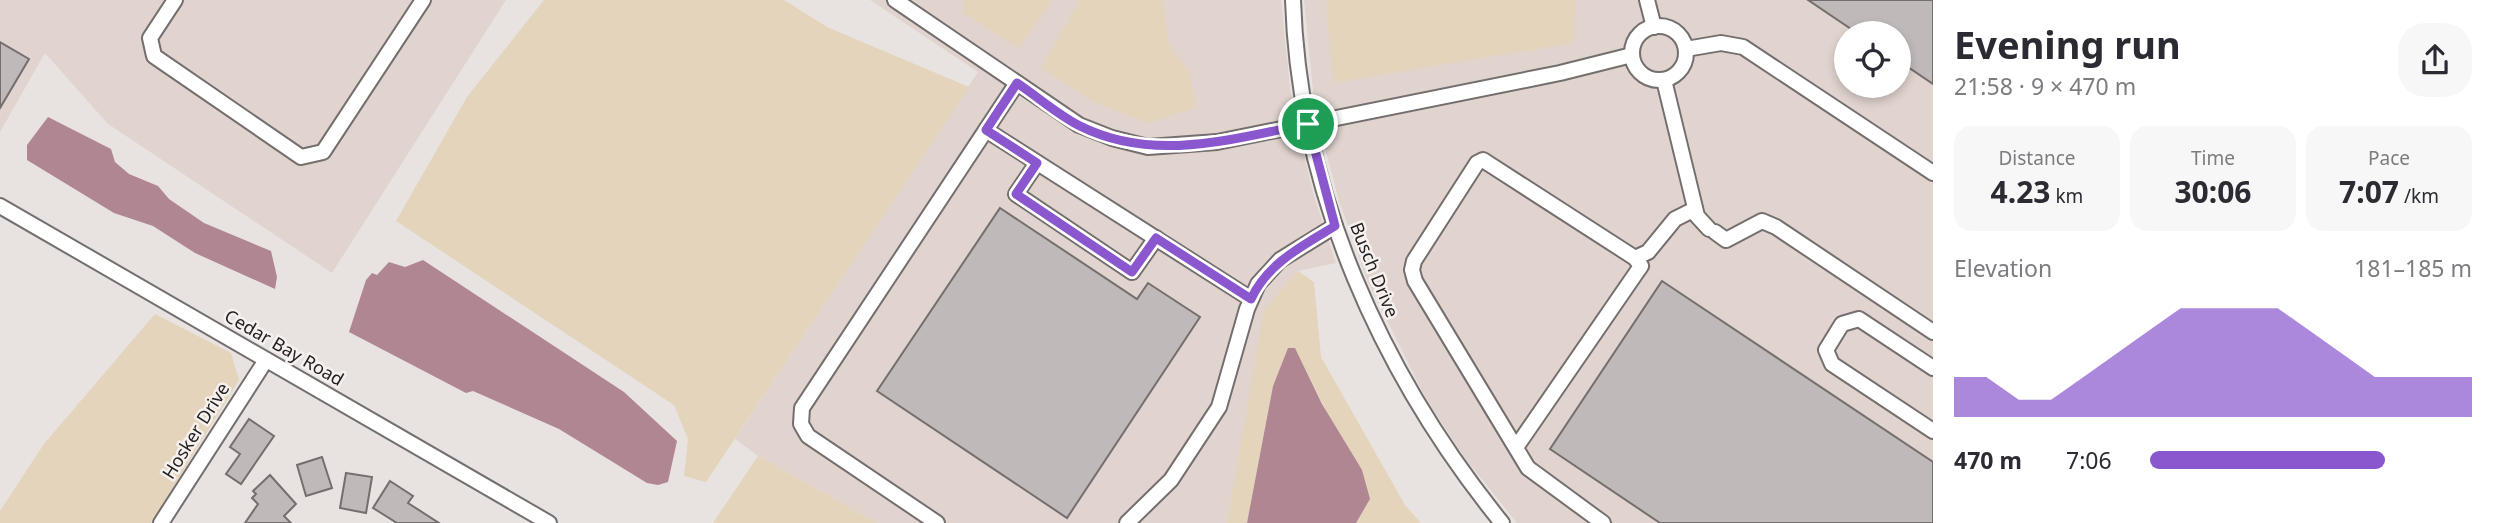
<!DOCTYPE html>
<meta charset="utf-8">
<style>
body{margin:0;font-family:"Noto Sans",sans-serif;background:#f7f7f7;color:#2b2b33;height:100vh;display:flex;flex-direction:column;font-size:26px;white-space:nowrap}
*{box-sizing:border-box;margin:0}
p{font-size:23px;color:#7c7c81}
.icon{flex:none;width:38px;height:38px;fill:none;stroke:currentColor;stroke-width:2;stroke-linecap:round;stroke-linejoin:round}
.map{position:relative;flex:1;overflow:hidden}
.panel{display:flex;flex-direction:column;background:#fff;width:560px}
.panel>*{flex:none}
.fabs{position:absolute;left:1834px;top:21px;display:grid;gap:14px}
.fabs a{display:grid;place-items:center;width:77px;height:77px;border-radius:50%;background:#fff;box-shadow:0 4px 10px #0003;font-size:35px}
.pin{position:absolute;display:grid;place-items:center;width:60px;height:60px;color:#fff;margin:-30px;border:4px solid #fff;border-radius:50%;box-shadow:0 2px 7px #0007}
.round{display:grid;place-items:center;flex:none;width:74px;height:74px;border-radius:28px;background:#f7f7f7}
.overview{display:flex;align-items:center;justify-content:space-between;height:119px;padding:0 21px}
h1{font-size:38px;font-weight:700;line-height:52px}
.stats{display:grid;grid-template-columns:repeat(3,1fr);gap:10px;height:119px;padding:7px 21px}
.stats div{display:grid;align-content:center;border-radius:18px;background:#f7f7f7;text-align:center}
.stats b{font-size:30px;font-weight:700}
.stats small{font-size:19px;font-weight:400}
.stats p{font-size:19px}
.chart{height:196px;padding:14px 21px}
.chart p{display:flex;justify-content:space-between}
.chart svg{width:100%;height:126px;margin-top:7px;fill:#8a57cf;opacity:.7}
ul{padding:0 21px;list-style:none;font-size:23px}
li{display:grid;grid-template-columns:112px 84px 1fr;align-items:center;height:52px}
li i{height:18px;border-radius:9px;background:#8a57cf}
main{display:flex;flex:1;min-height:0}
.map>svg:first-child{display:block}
.built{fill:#e1d4cf;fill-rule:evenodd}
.green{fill:#e3d4bb}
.water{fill:#b08692}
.building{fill:#bfb9b9;stroke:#746f6e;stroke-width:2}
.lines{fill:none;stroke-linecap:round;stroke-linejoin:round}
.minor-casing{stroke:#746f6e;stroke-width:18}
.minor{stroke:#fff;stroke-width:14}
.route-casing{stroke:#fff;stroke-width:14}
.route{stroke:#8a57cf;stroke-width:9}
.labels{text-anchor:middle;stroke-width:5;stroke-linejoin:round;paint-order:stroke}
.street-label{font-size:18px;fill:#211f1e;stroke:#f6f0ef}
</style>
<main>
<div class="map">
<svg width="1933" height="523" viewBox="0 0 1933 523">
<rect width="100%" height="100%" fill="#e8e3e1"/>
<g class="built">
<polygon points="0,0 506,0 332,273 108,124 45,53 0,132"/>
<polygon points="870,0 1281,0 1290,87 1300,139 1314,196 1336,263 1298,271 1227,523 878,523 758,456 735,439 978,72"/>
<path d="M1304 0H1933V523H1517L1464 457 1426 399 1367 280 1339 201 1315 111ZM1846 33H1899V86H1846Z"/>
</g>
<g class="green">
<polygon points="544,0 784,0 827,27 969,87 706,482 684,476 688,439 674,405 396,221 467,97"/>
<polygon points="963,0 1052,0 1019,48 963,13"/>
<polygon points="1080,0 1162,0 1169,45 1189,71 1196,107 1148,123 1094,102 1041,68"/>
<polygon points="1326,0 1576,0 1573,43 1333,83"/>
<polygon points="1298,271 1314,282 1321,357 1405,505 1421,523 1356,523 1370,499 1295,348 1288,348 1273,386 1247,523 1227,523 1264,310"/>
<polygon points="155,314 231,353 239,380 151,523 0,523 0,511 44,444"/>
<polygon points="758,456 878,523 713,523"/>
</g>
<g class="water">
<polygon points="48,117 111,149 115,162 129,174 158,186 169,199 204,223 271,251 277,277 275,289 195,253 153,226 114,213 27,160 27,145"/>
<polygon points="423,260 624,392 677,441 668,482 658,485 647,483 559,429 473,391 466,393 349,332 366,280 372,273 377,275 389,262 405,267"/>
<polygon points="1288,348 1295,348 1322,404 1362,470 1370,499 1356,523 1247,523 1273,386"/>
</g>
<g class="building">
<polygon points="1808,0 1933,0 1933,84 1899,61 1899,33 1857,33"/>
<polygon points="0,42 29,59 0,108"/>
<polygon points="1000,208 1137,299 1148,283 1200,317 1067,518 877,391"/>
<polygon points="1662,281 1933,462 1933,523 1660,523 1550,449"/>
<polygon points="249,419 274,436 241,484 226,474 240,454 230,447"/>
<polygon points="322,457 332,488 306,496 297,465"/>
<polygon points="346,473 372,477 366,513 340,508"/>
<polygon points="270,475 296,504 284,516 291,523 245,523 258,504 252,498 256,494 253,491"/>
<polygon points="390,481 413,496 408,503 439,523 397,523 373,508"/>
</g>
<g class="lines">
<g class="minor-casing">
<g id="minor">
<polyline points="175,0 150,38 154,56 301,157 323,152 423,0"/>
<polyline points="895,0 1079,125 1112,138 1148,147 1217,142 1560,73 1632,55"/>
<path d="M1293 0C1299 192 1382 375 1502 523"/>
<polyline points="1647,0 1654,27"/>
<circle cx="1659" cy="53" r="27"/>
<polyline points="1686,49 1721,43 1743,47 1933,173"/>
<polyline points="1664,80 1697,216 1709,229"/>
<polyline points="986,130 1251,299"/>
<polyline points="1037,163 1016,194 1132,272 1156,238"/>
<polyline points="0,206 549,523"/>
<polyline points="1715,232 1726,240 1762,221 1776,227 1933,332"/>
<polyline points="1635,258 1648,252 1675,219 1695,209"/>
<polyline points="1933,368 1859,319 1842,324 1826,350 1832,364 1933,431"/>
<polyline points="1517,446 1641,266 1635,258 1483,160 1477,163 1414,261 1412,270 1415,281 1528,468 1603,523"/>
<polyline points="161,523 266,360"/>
<polyline points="937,523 808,436 801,424 802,408 1017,83"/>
<polyline points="1127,523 1171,480 1219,407 1247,309 1258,284 1280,260 1335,226"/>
</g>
</g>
<use href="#minor" class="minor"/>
</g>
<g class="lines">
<g class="route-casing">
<path id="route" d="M1017 83C1038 97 1058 115 1080 126 1154 163 1232 139 1308 124L1335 226C1302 246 1268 263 1251 299L1156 238 1132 272 1016 194 1037 163 986 130Z"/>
</g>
<use href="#route" class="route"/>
</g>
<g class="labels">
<g class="street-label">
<text transform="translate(1374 270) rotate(68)" y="6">Busch Drive</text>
<text transform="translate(284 348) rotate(30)" y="6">Cedar Bay Road</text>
<text transform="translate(196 431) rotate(-58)" y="6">Hosker Drive</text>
</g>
</g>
</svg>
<div class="fabs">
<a><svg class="icon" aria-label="locate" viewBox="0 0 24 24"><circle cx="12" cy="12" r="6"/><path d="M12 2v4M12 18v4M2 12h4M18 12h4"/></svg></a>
</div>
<div class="pin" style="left:1308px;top:124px;background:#1e9e55"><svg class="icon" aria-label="arrive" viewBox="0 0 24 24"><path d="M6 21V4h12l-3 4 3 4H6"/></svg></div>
</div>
<section class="panel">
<div class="overview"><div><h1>Evening run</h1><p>21:58 · 9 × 470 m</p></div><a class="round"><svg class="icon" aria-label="share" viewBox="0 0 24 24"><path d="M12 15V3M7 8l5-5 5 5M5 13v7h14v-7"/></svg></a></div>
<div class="stats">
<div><p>Distance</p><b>4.23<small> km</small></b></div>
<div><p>Time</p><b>30:06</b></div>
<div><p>Pace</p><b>7:07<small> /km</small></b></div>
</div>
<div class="chart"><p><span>Elevation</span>181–185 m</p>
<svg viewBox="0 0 160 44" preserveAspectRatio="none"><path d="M0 44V30L10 30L20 38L30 38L40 30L50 22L60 14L70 6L80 6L90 6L100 6L110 14L120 22L130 30L140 30L150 30L160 30V44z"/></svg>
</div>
<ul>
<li><b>470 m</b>7:06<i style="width:73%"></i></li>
</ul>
</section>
</main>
